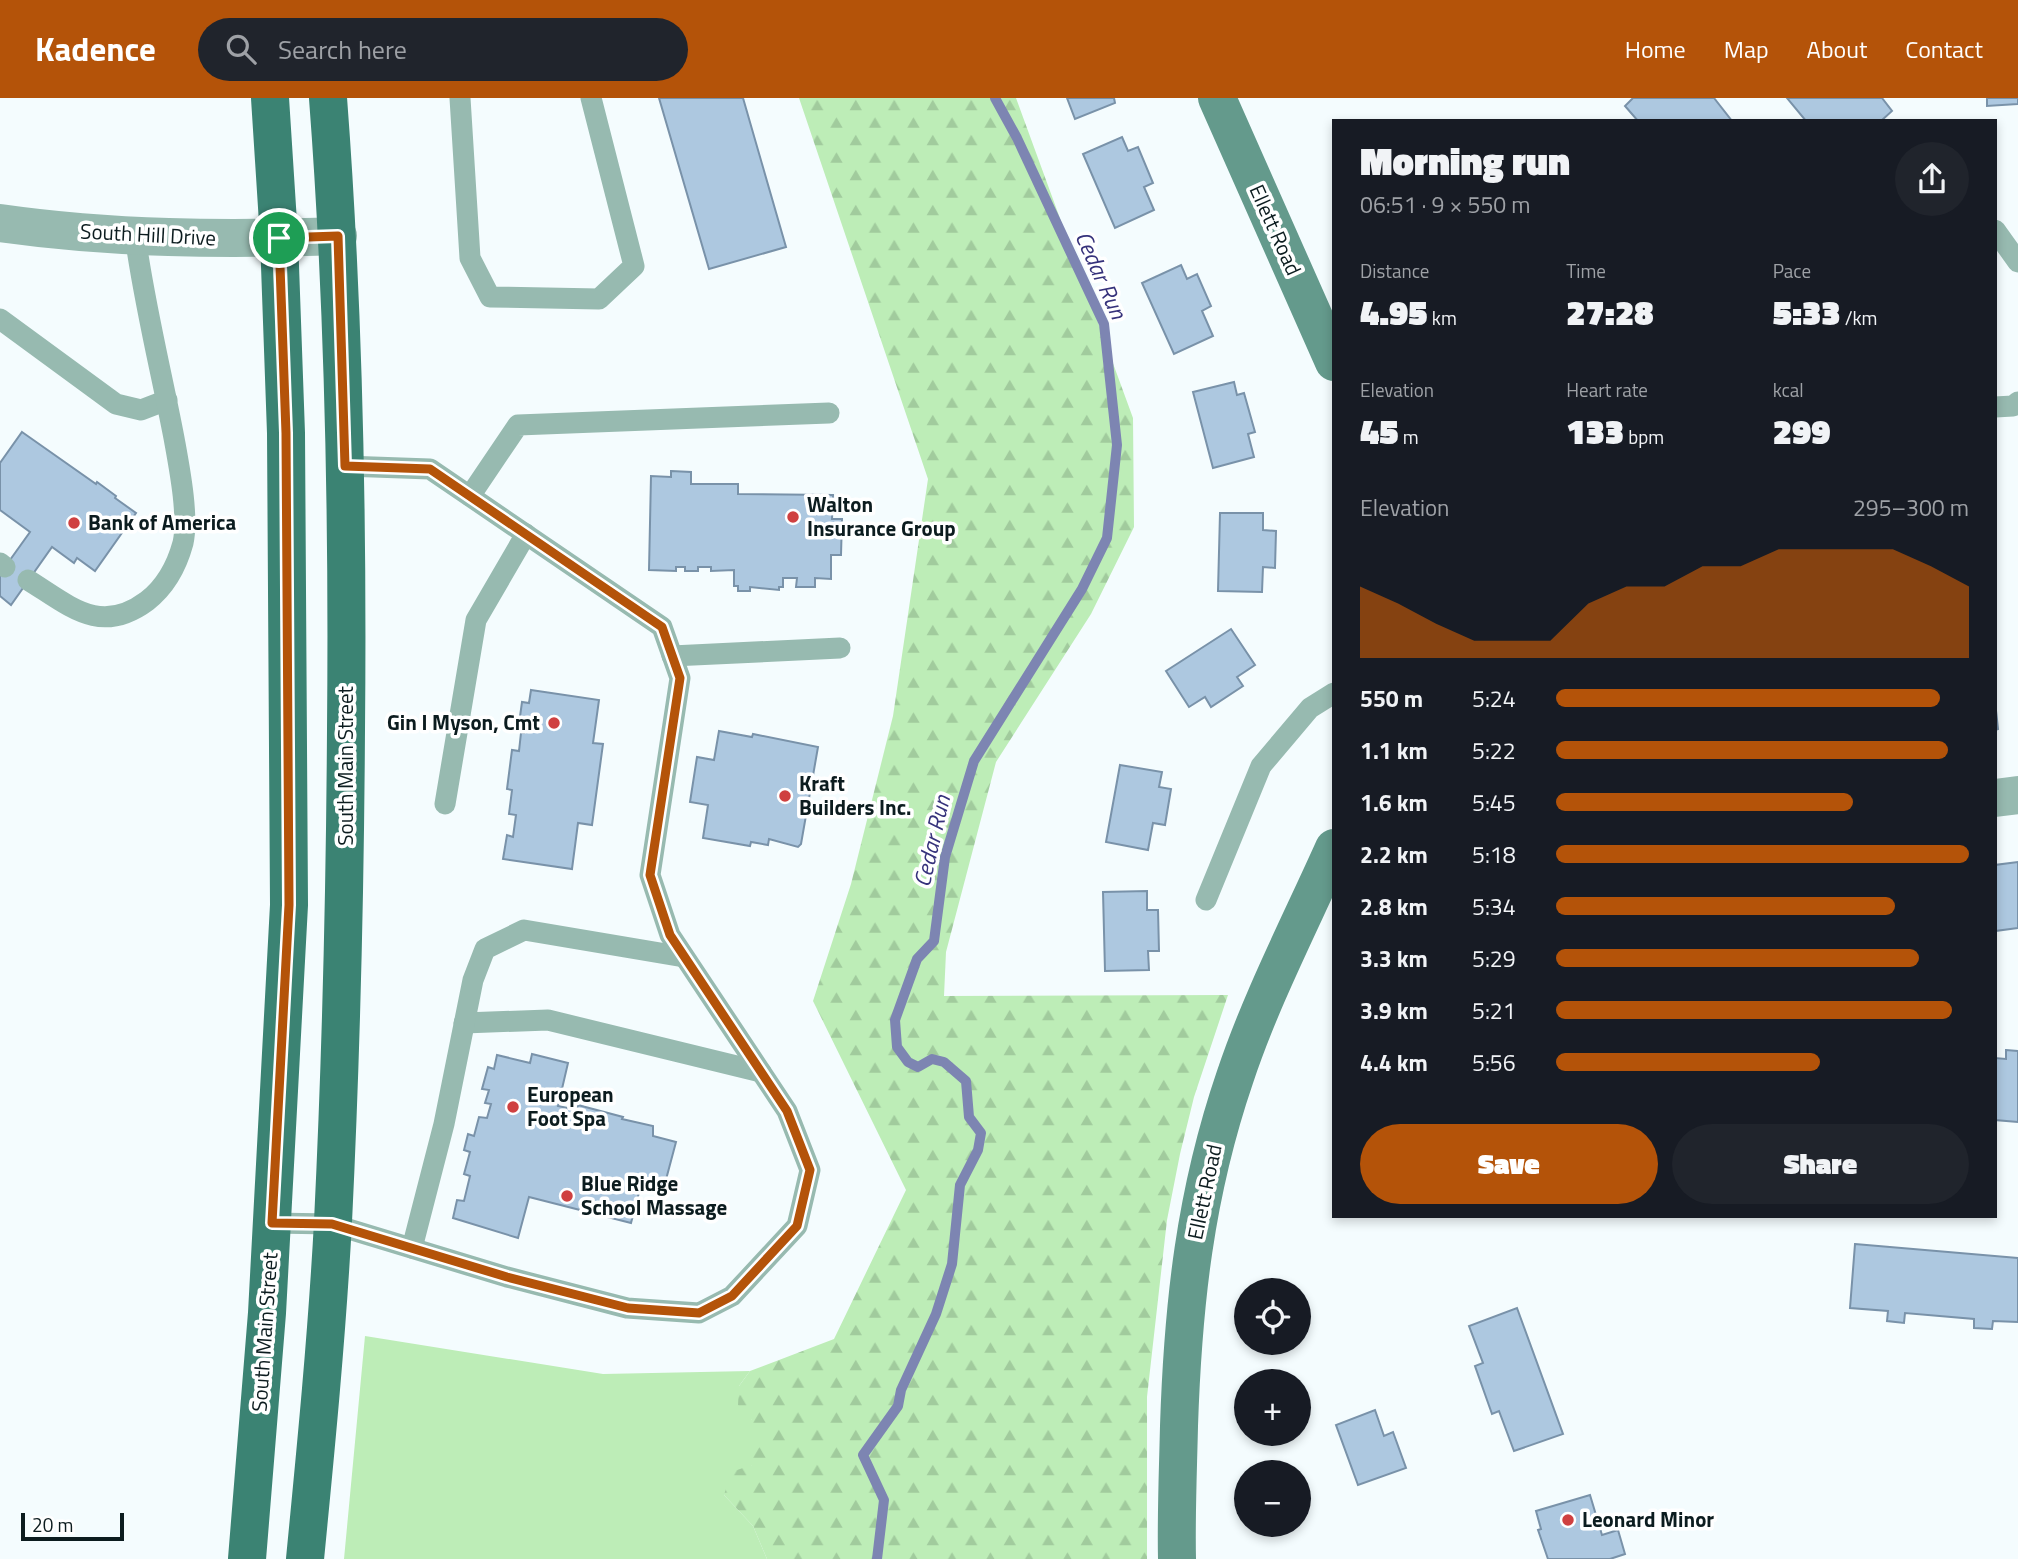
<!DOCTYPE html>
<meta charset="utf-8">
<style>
body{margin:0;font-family:"Titillium Web",sans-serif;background:#20242c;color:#f1f3f6;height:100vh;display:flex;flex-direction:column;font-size:26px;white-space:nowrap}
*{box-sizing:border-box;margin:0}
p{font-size:23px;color:#9ea1a6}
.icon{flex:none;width:38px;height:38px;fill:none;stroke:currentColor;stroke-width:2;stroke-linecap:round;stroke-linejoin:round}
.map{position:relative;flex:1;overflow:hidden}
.details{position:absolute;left:1332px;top:21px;width:665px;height:1099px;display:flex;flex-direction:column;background:#171b24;border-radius:0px;box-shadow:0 4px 10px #0003}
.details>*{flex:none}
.fabs{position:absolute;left:1234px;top:1180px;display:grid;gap:14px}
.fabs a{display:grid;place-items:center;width:77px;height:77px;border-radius:50%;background:#171b24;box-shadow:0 4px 10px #0003;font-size:35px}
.scale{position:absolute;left:21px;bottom:18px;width:103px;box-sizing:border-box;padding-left:7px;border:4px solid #0c1c1f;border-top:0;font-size:19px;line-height:24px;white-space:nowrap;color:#0c1c1f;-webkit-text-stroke:5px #fff;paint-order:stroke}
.pin{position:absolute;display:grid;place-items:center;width:60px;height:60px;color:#fff;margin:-30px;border:4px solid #fff;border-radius:50%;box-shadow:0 2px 7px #0007}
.round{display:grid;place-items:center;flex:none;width:74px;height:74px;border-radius:37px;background:#20242c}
.head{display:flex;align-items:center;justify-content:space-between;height:119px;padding:0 28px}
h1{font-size:38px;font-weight:800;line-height:52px}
.stats{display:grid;grid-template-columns:repeat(3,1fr);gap:10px;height:119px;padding:7px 28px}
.stats div{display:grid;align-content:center}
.stats b{font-size:35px;font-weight:800}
.stats small{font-size:19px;font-weight:400}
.stats p{font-size:19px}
.chart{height:196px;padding:14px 28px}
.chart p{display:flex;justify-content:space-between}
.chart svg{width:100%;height:126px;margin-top:7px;fill:#b45309;opacity:.7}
.cta{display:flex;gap:14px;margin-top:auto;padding:14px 28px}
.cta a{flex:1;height:80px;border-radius:42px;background:#b45309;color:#fff;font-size:28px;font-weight:800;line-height:80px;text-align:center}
.cta a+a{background:#20242c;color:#f1f3f6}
ul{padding:0 28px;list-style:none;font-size:23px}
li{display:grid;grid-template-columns:112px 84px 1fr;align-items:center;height:52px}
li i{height:18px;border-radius:9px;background:#b45309}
header{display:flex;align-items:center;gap:42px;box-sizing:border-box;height:98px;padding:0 35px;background:#b45309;color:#fff}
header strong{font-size:33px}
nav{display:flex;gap:38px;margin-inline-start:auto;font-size:24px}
.search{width:490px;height:63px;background:#20242c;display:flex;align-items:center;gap:18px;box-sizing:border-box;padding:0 24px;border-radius:38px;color:#9ea1a6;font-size:26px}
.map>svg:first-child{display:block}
.green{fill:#bdedb7}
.forest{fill:url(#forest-firs)}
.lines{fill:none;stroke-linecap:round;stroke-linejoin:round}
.stream{stroke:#7d85b2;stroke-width:10}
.building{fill:#adc8e0;stroke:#7992a9;stroke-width:2}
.lane{stroke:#97bab0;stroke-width:21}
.street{stroke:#97bab0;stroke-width:38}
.secondary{stroke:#649a8c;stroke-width:38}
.primary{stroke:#3b8373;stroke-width:38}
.route-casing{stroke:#fff;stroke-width:14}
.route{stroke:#b45309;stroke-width:9}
.poi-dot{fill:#cf4040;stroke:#fff;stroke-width:2.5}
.labels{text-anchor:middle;stroke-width:7;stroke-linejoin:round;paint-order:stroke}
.street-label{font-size:21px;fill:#0c1c1f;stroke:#fff}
.poi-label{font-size:21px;font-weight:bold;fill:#0c1c1f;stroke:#fff;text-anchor:start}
.water-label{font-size:23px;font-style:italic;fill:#36327b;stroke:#fff}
</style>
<header>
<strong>Kadence</strong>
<div class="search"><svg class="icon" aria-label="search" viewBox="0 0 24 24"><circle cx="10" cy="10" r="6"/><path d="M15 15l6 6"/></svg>Search here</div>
<nav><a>Home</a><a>Map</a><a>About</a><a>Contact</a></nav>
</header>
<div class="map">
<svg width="2018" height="1461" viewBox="0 0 2018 1461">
<defs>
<pattern id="forest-firs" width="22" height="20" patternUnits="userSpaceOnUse" patternTransform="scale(1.75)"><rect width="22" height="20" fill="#bdedb7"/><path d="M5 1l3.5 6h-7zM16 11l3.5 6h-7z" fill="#a1cb9d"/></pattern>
</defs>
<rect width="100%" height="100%" fill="#f4fcfe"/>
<polygon class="green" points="365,1238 603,1276 750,1273 739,1288 752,1322 752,1367 724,1397 753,1428 767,1461 344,1461"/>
<polygon class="forest" points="799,0 1016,0 1133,320 1134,429 1091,516 996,664 946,854 944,898 1228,897 1194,999 1180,1056 1167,1122 1147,1299 1147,1461 767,1461 753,1428 724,1397 731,1374 752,1367 752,1322 738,1307 739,1288 750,1273 834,1241 906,1092 813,903 851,786 893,618 928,381"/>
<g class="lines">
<polyline class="stream" points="877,1461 884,1402 863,1357 898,1308 901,1292 936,1216 952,1166 960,1087 978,1052 981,1035 969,1019 966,983 944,964 932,961 918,969 908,964 897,949 895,922 917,861 934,843 945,759 974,663 1082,491 1107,440 1117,347 1104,226 1017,40 995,0"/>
</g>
<g class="building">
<polygon points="659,0 743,0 786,149 709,171"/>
<polygon points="1067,0 1114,0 1115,5 1075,21"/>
<polygon points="1633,0 1714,0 1732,23 1638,23 1625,8"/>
<polygon points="1787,0 1882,0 1892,13 1881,23 1806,23"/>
<polygon points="1987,0 2018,0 2018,6 1987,8"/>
<polygon points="1122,39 1128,53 1138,49 1153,85 1144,89 1154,112 1115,130 1083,56"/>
<polygon points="1181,167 1187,181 1197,176 1211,208 1202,213 1213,238 1174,256 1142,185"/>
<polygon points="1234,284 1237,297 1244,295 1255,334 1248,336 1254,359 1213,370 1193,294"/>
<polygon points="22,334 96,386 97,384 116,398 115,400 136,415 95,473 77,460 74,465 52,449 11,507 0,498 0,476 30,434 0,412 0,365"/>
<polygon points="671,373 691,374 691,386 738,386 738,396 833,397 832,421 842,421 841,457 831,457 831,481 815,480 815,489 796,489 797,480 783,480 783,489 779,489 779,492 750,489 750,493 738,493 738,488 734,488 734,472 711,473 711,469 698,469 698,473 685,473 685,469 676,469 676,473 649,472 651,378 671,379"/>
<polygon points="1220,415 1263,415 1263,432 1276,433 1275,470 1263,469 1262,494 1218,493"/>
<polygon points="1231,531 1255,567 1237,579 1243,588 1211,609 1205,599 1189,609 1166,573"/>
<polygon points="531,592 599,602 593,645 603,646 592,727 578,725 572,771 503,761 507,737 513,739 516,717 509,716 512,692 507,691 512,652 519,653 521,635 524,635 526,627 519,626 522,604 529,605"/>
<polygon points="1995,603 1998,631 1995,632"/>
<polygon points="719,633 752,639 753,636 818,649 801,746 798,749 769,741 768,747 751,744 750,748 703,740 708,707 690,704 697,659 714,662"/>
<polygon points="1120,667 1162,674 1159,689 1171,691 1165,727 1153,725 1148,752 1106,744"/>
<polygon points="2018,764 2018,830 1995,833 1995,767"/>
<polygon points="1147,793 1147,812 1158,812 1159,853 1148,853 1149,872 1105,873 1103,794"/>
<polygon points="2006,952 2018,953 2018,1024 1995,1022 1995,960 2006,961"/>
<polygon points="532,956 568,965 558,1008 577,1012 578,1007 623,1019 622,1021 653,1028 653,1038 676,1044 664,1089 642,1083 631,1125 529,1099 518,1140 453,1120 457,1102 464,1103 470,1078 464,1076 470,1054 464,1052 468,1036 474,1038 479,1019 487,1020 491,1006 485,1005 489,992 482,991 488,969 494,971 497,957 530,965"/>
<polygon points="1855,1146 2018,1160 2018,1224 1993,1223 1992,1231 1974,1230 1974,1221 1905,1215 1904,1225 1887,1223 1888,1213 1850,1210"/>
<polygon points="1517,1210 1563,1336 1514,1353 1499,1313 1492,1316 1475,1268 1483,1265 1469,1228"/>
<polygon points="1375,1312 1384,1338 1393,1334 1406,1370 1358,1387 1336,1327"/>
<polygon points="1590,1397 1602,1437 1618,1432 1625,1456 1610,1461 1548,1461 1538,1432 1541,1431 1536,1413"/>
</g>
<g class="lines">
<g class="lane">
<polyline points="460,0 470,160 490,199 599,201 634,168 591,0"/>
<polyline points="1995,132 2018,164"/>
<polyline points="0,221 116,306 141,312 167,302"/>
<polyline points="1995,309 2013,308 2018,304"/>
<polyline points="470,398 518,327 829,315"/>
<polyline points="0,465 5,469"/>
<path d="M28 482C70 508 100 538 147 503 165 489 177 467 183 445 189 418 179 368 174 340 161 272 144 205 135 137"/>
<polyline points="672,558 840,550"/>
<polyline points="445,706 476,522 526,436"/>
<polyline points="1206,802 1261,668 1310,610 1334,595"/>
<polyline points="464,925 548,922 761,974"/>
<polyline points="272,1125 332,1126 507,1179 627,1210 699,1215 732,1198 797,1128 810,1072 787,1013 670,837 650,777 680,580 662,529 430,371 345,368"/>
<polyline points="412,1150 444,1026 473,882 485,851 524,832 684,859"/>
</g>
<g class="street">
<path d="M0 125C112 141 225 142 338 138"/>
<polyline points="1995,700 2018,697"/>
</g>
<g class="secondary">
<polyline points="1217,0 1334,264"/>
<path d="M1177 1461C1176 1417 1178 1373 1179 1328 1183 1206 1195 1096 1235 979 1261 901 1300 826 1334 750"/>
</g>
<g class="primary">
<polyline points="247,1461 267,1215 289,807 286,335 279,140 270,0"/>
<path d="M305 1461C316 1349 327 1236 333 1124 341 960 345 796 346 632 348 421 344 210 328 0"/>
</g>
</g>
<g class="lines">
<g class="route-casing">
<polygon id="route" points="338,138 345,368 430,371 662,529 680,580 650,777 670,837 787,1013 810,1072 797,1128 732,1198 699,1215 628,1210 507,1179 332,1126 272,1125 289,807 286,335 279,140"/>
</g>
<use href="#route" class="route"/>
</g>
<g class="poi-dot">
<circle cx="793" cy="419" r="7"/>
<circle cx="74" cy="425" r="7"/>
<circle cx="554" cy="625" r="7"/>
<circle cx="785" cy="698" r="7"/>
<circle cx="513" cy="1009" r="7"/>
<circle cx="567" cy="1098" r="7"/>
<circle cx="1568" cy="1422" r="7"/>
</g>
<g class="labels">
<g class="street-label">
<text transform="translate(1275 132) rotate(66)" y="7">Ellett Road</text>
<text transform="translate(148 137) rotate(3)" y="7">South Hill Drive</text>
<text transform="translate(346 668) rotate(-90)" y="7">South Main Street</text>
<text transform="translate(1205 1094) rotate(-78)" y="7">Ellett Road</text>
<text transform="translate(265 1234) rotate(-86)" y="7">South Main Street</text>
</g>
<g class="poi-label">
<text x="807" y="414">Walton<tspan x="807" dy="24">Insurance Group</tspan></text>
<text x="88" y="432">Bank of America</text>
<text x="540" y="632" text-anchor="end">Gin I Myson, Cmt</text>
<text x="799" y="693">Kraft<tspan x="799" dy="24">Builders Inc.</tspan></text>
<text x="527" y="1004">European<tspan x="527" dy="24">Foot Spa</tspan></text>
<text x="581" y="1093">Blue Ridge<tspan x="581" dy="24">School Massage</tspan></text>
<text x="1582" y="1429">Leonard Minor</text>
</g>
<g class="water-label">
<text transform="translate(1101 177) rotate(66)" y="8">Cedar Run</text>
<text transform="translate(932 743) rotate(-77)" y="8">Cedar Run</text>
</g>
</g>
</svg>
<div class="fabs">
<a><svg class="icon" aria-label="locate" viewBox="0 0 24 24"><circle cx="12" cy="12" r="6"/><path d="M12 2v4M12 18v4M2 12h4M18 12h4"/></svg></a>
<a>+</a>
<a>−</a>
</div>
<div class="scale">20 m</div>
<div class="pin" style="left:279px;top:140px;background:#1e9e55"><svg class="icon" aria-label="arrive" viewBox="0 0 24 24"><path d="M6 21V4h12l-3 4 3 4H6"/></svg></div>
<section class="details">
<div class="head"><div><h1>Morning run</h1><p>06:51 · 9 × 550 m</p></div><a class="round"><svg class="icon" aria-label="share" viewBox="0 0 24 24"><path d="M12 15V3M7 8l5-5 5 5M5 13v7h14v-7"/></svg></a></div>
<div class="stats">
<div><p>Distance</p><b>4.95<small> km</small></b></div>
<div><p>Time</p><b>27:28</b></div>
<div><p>Pace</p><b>5:33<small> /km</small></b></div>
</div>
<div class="stats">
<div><p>Elevation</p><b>45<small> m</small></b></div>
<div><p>Heart rate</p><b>133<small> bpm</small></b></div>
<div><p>kcal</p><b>299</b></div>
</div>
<div class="chart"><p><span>Elevation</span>295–300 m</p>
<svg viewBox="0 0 160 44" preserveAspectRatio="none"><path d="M0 44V19L10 25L20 32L30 38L40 38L50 38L60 25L70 19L80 19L90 12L100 12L110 6L120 6L130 6L140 6L150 12L160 19V44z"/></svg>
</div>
<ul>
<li><b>550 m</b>5:24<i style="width:93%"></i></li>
<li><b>1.1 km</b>5:22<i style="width:95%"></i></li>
<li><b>1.6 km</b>5:45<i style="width:72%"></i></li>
<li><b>2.2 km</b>5:18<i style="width:100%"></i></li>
<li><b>2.8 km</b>5:34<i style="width:82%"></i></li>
<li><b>3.3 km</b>5:29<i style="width:88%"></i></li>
<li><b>3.9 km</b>5:21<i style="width:96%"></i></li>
<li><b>4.4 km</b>5:56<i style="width:64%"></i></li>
</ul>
<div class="cta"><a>Save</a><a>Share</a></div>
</section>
</div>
